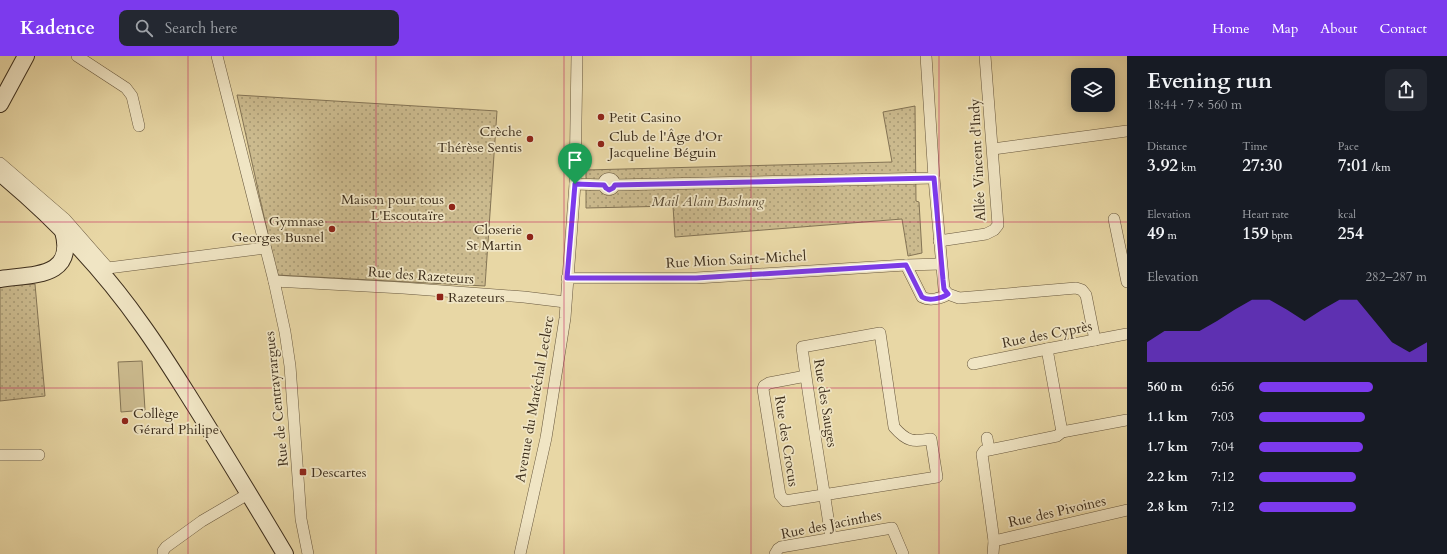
<!DOCTYPE html>
<meta charset="utf-8">
<style>
body{margin:0;font-family:Cardo,serif;background:#242831;color:#f1f3f6;height:100vh;display:flex;flex-direction:column;font-size:15px;white-space:nowrap}
*{box-sizing:border-box;margin:0}
p{font-size:13px;color:#9ea1a6}
.icon{flex:none;width:22px;height:22px;fill:none;stroke:currentColor;stroke-width:2;stroke-linecap:round;stroke-linejoin:round}
.map{position:relative;flex:1;overflow:hidden}
.details{display:flex;flex-direction:column;background:#171b24;width:320px}
.details>*{flex:none}
.controls{position:absolute;left:1071px;top:12px;display:grid;gap:8px}
.controls a{display:grid;place-items:center;width:44px;height:44px;border-radius:8px;background:#171b24;box-shadow:0 2px 10px #0003;font-size:20px}
.pin{position:absolute;display:grid;place-items:center;width:34px;height:34px;color:#fff;margin:-41px -17px;border-radius:50% 50% 50% 0;rotate:-45deg;box-shadow:0 0 4px #0007}
.pin .icon{rotate:45deg}
.round{display:grid;place-items:center;flex:none;width:42px;height:42px;border-radius:8px;background:#242831}
.headline{display:flex;align-items:center;justify-content:space-between;height:68px;padding:0 20px}
h1{font-size:22px;font-weight:700;line-height:30px}
.stats{display:grid;grid-template-columns:repeat(3,1fr);gap:6px;height:68px;padding:4px 20px}
.stats div{display:grid;align-content:center}
.stats b{font-size:17px;font-weight:700}
.stats small{font-size:11px;font-weight:400}
.stats p{font-size:11px}
.chart{height:112px;padding:8px 20px}
.chart p{display:flex;justify-content:space-between}
.chart svg{width:100%;height:72px;margin-top:4px;fill:#7c3aed;opacity:.7}
ul{padding:0 20px;list-style:none;font-size:13px}
li{display:grid;grid-template-columns:64px 48px 1fr;align-items:center;height:30px}
li i{height:10px;border-radius:5px;background:#7c3aed}
header{display:flex;align-items:center;gap:24px;box-sizing:border-box;height:56px;padding:0 20px;background:#7c3aed;color:#fff}
header strong{font-size:19px}
nav{display:flex;gap:22px;margin-inline-start:auto;font-size:14px}
.search{width:280px;height:36px;background:#242831;display:flex;align-items:center;gap:10px;box-sizing:border-box;padding:0 14px;border-radius:8px;color:#9ea1a6;font-size:15px}
main{display:flex;flex:1;min-height:0}
.map>svg:first-child{display:block}
.grass{fill:#cbba8e;stroke:#847455}
.park{fill:url(#park-dots);stroke:#847455}
.lines{fill:none;stroke-linecap:round;stroke-linejoin:round}
.street-casing{stroke:#68583e;stroke-width:12}
.secondary-casing{stroke:#3d2e1c;stroke-width:18}
.street{stroke:#f0e5c4;stroke-width:11}
.secondary{stroke:#f0e5c4;stroke-width:16}
.route-casing{stroke:#fff;stroke-width:8}
.route{stroke:#7c3aed;stroke-width:5}
.grid{fill:none;stroke:#c2185b;stroke-width:1;stroke-opacity:0.55}
.poi-dot{fill:#8f2418;stroke:#f0e5c4;stroke-width:1.5}
.labels{text-anchor:middle;stroke-width:3.5;stroke-linejoin:round;paint-order:stroke}
.poi-label{font-size:14px;fill:#3d2e1c;stroke:#f0e5c4;text-anchor:start}
.street-label{font-size:14px;fill:#3d2e1c;stroke:#f0e5c4}
.park-label{font-size:14px;font-style:italic;fill:#594a33;stroke:#f0e5c4}
</style>
<header>
<strong>Kadence</strong>
<div class="search"><svg class="icon" aria-label="search" viewBox="0 0 24 24"><circle cx="10" cy="10" r="6"/><path d="M15 15l6 6"/></svg>Search here</div>
<nav><a>Home</a><a>Map</a><a>About</a><a>Contact</a></nav>
</header>
<main>
<div class="map">
<svg width="1127" height="498" viewBox="0 0 1127 498">
<defs>
<pattern id="park-dots" width="8" height="8" patternUnits="userSpaceOnUse"><rect width="8" height="8" fill="#cbba8e"/><path d="M2 2h.1M6 6h.1" fill="none" stroke="#a69873" stroke-width="1.8" stroke-linecap="round"/></pattern>
</defs>
<rect width="100%" height="100%" fill="#e8d7a5"/>
<filter id="stains"><feTurbulence type="fractalNoise" baseFrequency=".005" numOctaves="4"/><feColorMatrix values="0 0 0 0 .2 0 0 0 0 .09 0 0 0 0 .02 0 0 0 .5 -.17"/></filter>
<radialGradient id="worn" r=".72"><stop offset=".6" stop-color="#630" stop-opacity="0"/><stop offset="1" stop-color="#630" stop-opacity=".3"/></radialGradient>
<polygon class="grass" points="142,305 145,354 121,356 118,306"/>
<g class="park">
<polygon points="237,39 497,55 485,230 277,219"/>
<polygon points="915,50 916,145 919,146 922,197 908,200 902,163 675,181 673,150 586,152 586,114 892,106 883,56"/>
<polygon points="35,228 45,340 0,345 0,230"/>
</g>
<g class="lines">
<g class="street-casing">
<g id="street">
<polyline points="77,0 126,32 132,40 139,70"/>
<polyline points="217,0 274,225 285,276 290,310 301,463 308,498"/>
<polyline points="926,0 934,122 944,233 948,238 959,242 1076,232 1082,234 1086,239 1095,284"/>
<polyline points="993,93 1127,75"/>
<polyline points="0,107 65,163 108,212 265,192"/>
<circle cx="609" cy="128" r="5.5"/>
<polyline points="575,128 604,129"/>
<polyline points="615,129 934,122"/>
<polyline points="1114,163 1127,226"/>
<polyline points="939,185 986,178 994,174 998,169 985,0"/>
<path d="M906 209 922 241C929 245 941 243 948 238"/>
<polyline points="567,222 696,222 906,209 941,208"/>
<polyline points="274,225 403,232 524,241 565,246"/>
<polyline points="1047,293 1062,376"/>
<polyline points="973,308 1047,293 1127,278"/>
<path d="M806 320 769 327 764 330 763 333 780 439 785 445 937 421 931 383C913 386 907 386 894 371L880 277 802 291C810 355 822 419 831 482"/>
<polyline points="987,382 989,393"/>
<polyline points="0,399 39,399"/>
<polyline points="994,485 1127,454"/>
<polyline points="163,498 163,495 166,491 202,465 248,438"/>
<polyline points="520,498 546,382 565,262 575,128 577,0"/>
<polyline points="775,498 778,493 781,491 892,472 903,498"/>
<polyline points="993,498 994,485 982,398 984,395 1057,380 1062,376 1127,364"/>
</g>
</g>
<g class="secondary-casing">
<g id="secondary">
<polyline points="0,48 26,0"/>
<path d="M0 117C53 161 102 212 142 269 163 298 181 328 200 358 229 405 257 451 285 498"/>
<path d="M0 223C33 218 76 222 63 175"/>
</g>
</g>
<use href="#street" class="street"/>
<use href="#secondary" class="secondary"/>
</g>
<g class="lines">
<g class="route-casing">
<path id="route" d="M934 122 943 224 944 233 948 238C941 243 928 245 922 241L906 209 696 222H567L575 128 604 129 606 132 609 134 613 132 615 129Z"/>
</g>
<use href="#route" class="route"/>
</g>
<path class="grid" d="M188 0V498M376 0V498M564 0V498M751 0V498M939 0V498M0 166H1127M0 332H1127"/>
<g class="poi-dot">
<circle cx="601" cy="61" r="4"/>
<circle cx="530" cy="83" r="4"/>
<circle cx="601" cy="88" r="4"/>
<circle cx="452" cy="151" r="4"/>
<circle cx="332" cy="173" r="4"/>
<circle cx="530" cy="181" r="4"/>
<rect x="436" y="237" width="8" height="8" rx="2"/>
<circle cx="125" cy="365" r="4"/>
<rect x="299" y="412" width="8" height="8" rx="2"/>
</g>
<g class="labels">
<g class="poi-label">
<text x="609" y="66">Petit Casino</text>
<text x="522" y="80" text-anchor="end">Crèche<tspan x="522" dy="16">Thérèse Sentis</tspan></text>
<text x="609" y="85">Club de l'Âge d'Or<tspan x="609" dy="16">Jacqueline Béguin</tspan></text>
<text x="444" y="148" text-anchor="end">Maison pour tous<tspan x="444" dy="16">L'Escoutaïre</tspan></text>
<text x="324" y="170" text-anchor="end">Gymnase<tspan x="324" dy="16">Georges Busnel</tspan></text>
<text x="522" y="178" text-anchor="end">Closerie<tspan x="522" dy="16">St Martin</tspan></text>
<text x="448" y="246">Razeteurs</text>
<text x="133" y="362">Collège<tspan x="133" dy="16">Gérard Philipe</tspan></text>
<text x="311" y="421">Descartes</text>
</g>
<g class="street-label">
<text transform="translate(977 104) rotate(-93)" y="5">Allée Vincent d'Indy</text>
<text transform="translate(736 203) rotate(-3)" y="5">Rue Mion Saint-Michel</text>
<text transform="translate(421 219) rotate(4)" y="5">Rue des Razeteurs</text>
<text transform="translate(1047 278) rotate(-11)" y="5">Rue des Cyprès</text>
<text transform="translate(276 343) rotate(-96)" y="5">Rue de Centrayrargues</text>
<text transform="translate(534 343) rotate(-80)" y="5">Avenue du Maréchal Leclerc</text>
<text transform="translate(826 347) rotate(81)" y="5">Rue des Sauges</text>
<text transform="translate(787 385) rotate(81)" y="5">Rue des Crocus</text>
<text transform="translate(1057 455) rotate(-13)" y="5">Rue des Pivoines</text>
<text transform="translate(831 468) rotate(-11)" y="5">Rue des Jacinthes</text>
</g>
<g class="park-label">
<text x="708" y="150">Mail Alain Bashung</text>
</g>
</g>
<rect width="100%" height="100%" filter="url(#stains)"/>
<rect width="100%" height="100%" fill="url(#worn)"/>
</svg>
<div class="controls">
<a><svg class="icon" aria-label="layers" viewBox="0 0 24 24"><path d="M12 4l9 5-9 5-9-5zM3 14l9 5 9-5"/></svg></a>
</div>
<div class="pin" style="left:575px;top:128px;background:#1e9e55"><svg class="icon" aria-label="arrive" viewBox="0 0 24 24"><path d="M6 21V4h12l-3 4 3 4H6"/></svg></div>
</div>
<section class="details">
<div class="headline"><div><h1>Evening run</h1><p>18:44 · 7 × 560 m</p></div><a class="round"><svg class="icon" aria-label="share" viewBox="0 0 24 24"><path d="M12 15V3M7 8l5-5 5 5M5 13v7h14v-7"/></svg></a></div>
<div class="stats">
<div><p>Distance</p><b>3.92<small> km</small></b></div>
<div><p>Time</p><b>27:30</b></div>
<div><p>Pace</p><b>7:01<small> /km</small></b></div>
</div>
<div class="stats">
<div><p>Elevation</p><b>49<small> m</small></b></div>
<div><p>Heart rate</p><b>159<small> bpm</small></b></div>
<div><p>kcal</p><b>254</b></div>
</div>
<div class="chart"><p><span>Elevation</span>282–287 m</p>
<svg viewBox="0 0 160 44" preserveAspectRatio="none"><path d="M0 44V32L10 25L20 25L30 25L40 19L50 12L60 6L70 6L80 12L90 19L100 12L110 6L120 6L130 19L140 32L150 38L160 32V44z"/></svg>
</div>
<ul>
<li><b>560 m</b>6:56<i style="width:68%"></i></li>
<li><b>1.1 km</b>7:03<i style="width:63%"></i></li>
<li><b>1.7 km</b>7:04<i style="width:62%"></i></li>
<li><b>2.2 km</b>7:12<i style="width:58%"></i></li>
<li><b>2.8 km</b>7:12<i style="width:58%"></i></li>
</ul>
</section>
</main>
